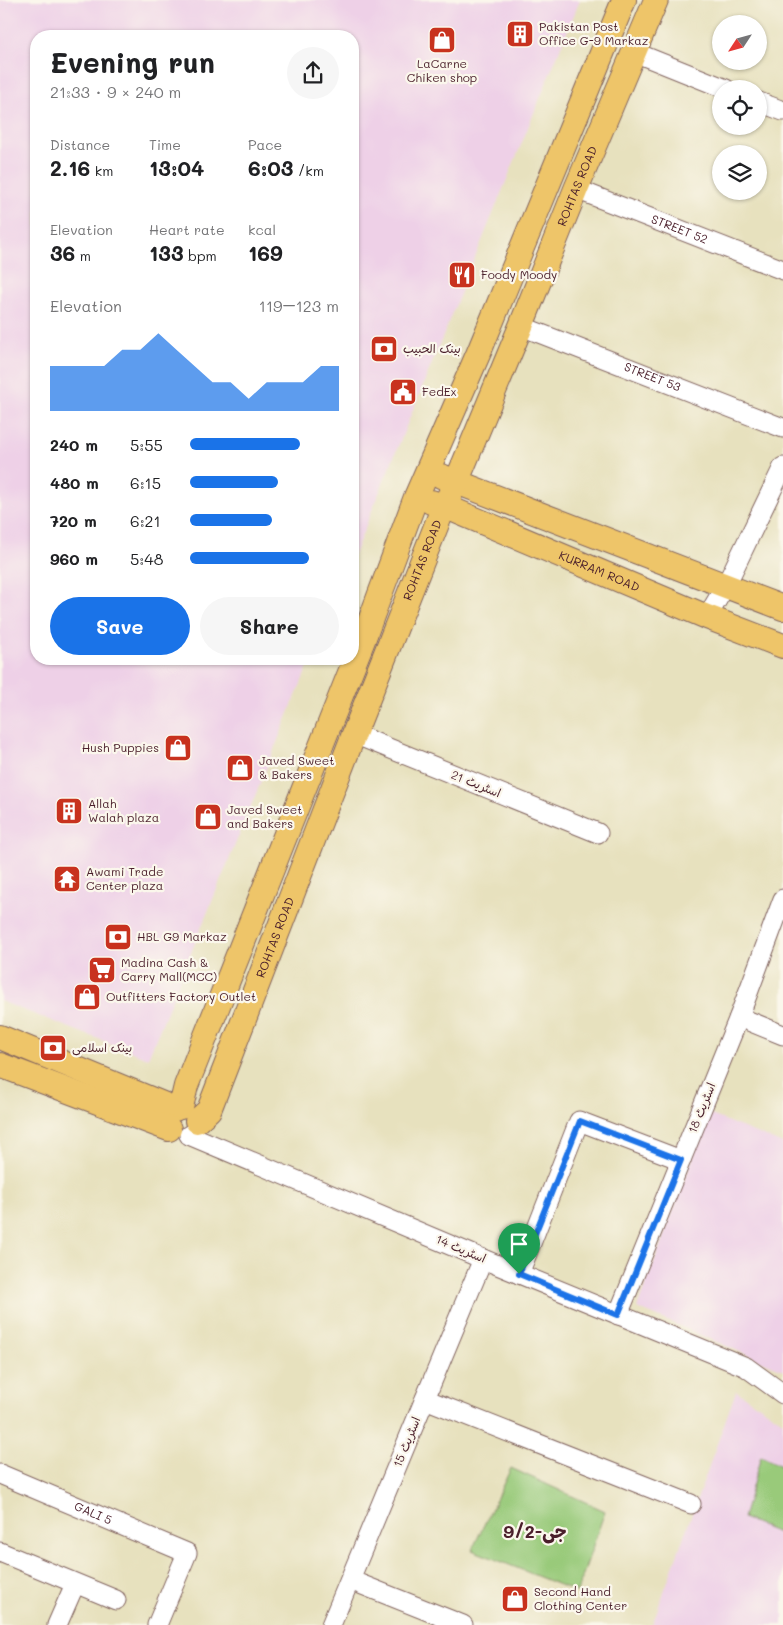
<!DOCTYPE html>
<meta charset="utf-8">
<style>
body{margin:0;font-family:Mali,"Playpen Sans Arabic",sans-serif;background:#f6f6f6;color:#202124;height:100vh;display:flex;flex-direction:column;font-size:19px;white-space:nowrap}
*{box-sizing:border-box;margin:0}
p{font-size:16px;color:#757577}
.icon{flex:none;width:28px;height:28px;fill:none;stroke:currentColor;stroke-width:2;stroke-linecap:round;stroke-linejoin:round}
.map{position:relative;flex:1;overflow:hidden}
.details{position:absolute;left:30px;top:30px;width:329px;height:635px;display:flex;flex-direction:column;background:#fff;border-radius:20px;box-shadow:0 1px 4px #0004}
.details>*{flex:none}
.needle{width:32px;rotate:234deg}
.fabs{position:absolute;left:712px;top:15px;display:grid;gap:10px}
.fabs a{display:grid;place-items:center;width:55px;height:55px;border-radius:50%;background:#fff;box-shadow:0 1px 4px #0004;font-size:25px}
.pin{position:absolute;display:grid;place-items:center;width:42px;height:42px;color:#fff;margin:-51px -21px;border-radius:50% 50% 50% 0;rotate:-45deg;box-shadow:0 0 5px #0007}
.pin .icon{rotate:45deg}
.round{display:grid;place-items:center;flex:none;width:52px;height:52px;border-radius:26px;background:#f6f6f6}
.headline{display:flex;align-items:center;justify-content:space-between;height:85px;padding:0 20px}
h1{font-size:28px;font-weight:700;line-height:38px}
.metrics{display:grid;grid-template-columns:repeat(3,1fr);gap:8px;height:85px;padding:5px 20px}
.metrics div{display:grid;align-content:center}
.metrics b{font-size:21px;font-weight:700}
.metrics small{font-size:14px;font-weight:400}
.metrics p{font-size:14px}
.chart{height:140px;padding:10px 20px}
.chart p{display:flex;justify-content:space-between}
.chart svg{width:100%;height:90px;margin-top:5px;fill:#1a73e8;opacity:.7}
.cta{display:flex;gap:10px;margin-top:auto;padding:10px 20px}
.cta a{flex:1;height:58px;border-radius:30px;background:#1a73e8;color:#fff;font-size:20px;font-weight:700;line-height:58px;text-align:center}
.cta a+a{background:#f6f6f6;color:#202124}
ul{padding:0 20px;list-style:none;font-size:16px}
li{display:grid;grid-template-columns:80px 60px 1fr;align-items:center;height:38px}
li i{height:12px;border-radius:6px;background:#1a73e8}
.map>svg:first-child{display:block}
.built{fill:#eed0e7}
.green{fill:#99ca7a;stroke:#727452}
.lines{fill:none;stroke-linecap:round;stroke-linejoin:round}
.minor-casing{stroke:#81635e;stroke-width:21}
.major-casing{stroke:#81635e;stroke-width:26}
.minor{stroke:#fff;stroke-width:19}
.major{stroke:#eec569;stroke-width:24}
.route-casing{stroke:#fff;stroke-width:10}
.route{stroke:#1a73e8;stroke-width:6}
.labels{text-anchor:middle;stroke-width:4.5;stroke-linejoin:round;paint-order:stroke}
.poi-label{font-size:12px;fill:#4a1f2b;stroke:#fbf7ec;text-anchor:start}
.street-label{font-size:12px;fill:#4a1f2b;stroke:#fbf7ec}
.district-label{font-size:18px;font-weight:bold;fill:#4a1f2b;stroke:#fbf7ec}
</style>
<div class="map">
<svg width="783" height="1625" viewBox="0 0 783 1625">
<rect width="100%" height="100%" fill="#fbf7ec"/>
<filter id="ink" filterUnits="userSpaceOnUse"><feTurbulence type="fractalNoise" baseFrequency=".02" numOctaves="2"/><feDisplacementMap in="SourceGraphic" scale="10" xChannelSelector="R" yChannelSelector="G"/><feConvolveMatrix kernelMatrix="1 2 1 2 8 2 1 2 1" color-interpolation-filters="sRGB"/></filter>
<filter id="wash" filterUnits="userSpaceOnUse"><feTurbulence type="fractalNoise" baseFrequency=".0096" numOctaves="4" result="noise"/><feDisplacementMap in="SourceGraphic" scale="20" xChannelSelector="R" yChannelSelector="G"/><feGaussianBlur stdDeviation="1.12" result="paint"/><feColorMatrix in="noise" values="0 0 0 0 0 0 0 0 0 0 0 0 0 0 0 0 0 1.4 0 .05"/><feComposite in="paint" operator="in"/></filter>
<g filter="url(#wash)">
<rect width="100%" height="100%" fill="#e7e1be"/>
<g class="built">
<polygon points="0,0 580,0 353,557 352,36 36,36 36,659 311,659 148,1058 0,1001"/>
<polygon points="709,1114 783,1144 783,1370 637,1308"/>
<polygon points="736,1391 783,1421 783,1625 652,1625"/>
</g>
<g class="green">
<polygon points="761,1456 783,1467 783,1535 743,1518"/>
<polygon points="511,1468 605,1511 577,1592 472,1550"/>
</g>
</g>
<g filter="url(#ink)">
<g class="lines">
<g class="minor-casing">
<g id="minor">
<polyline points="634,52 726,89"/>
<polyline points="759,102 783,111"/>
<path id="s1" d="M576 189 783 270"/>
<path id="s2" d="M521 326 783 428"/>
<polyline points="707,617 726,585 783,467"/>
<polyline points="354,734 598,833"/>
<polyline points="739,1017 783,1035"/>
<polyline points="189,1135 483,1259 746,1367 783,1394"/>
<polyline points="519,1274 579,1121 681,1160"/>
<polyline points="618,1315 739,1017 783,899"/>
<polyline points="425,1399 691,1504"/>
<path id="s3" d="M0 1474 187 1553 157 1625"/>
<polyline points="0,1552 116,1600"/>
<polyline points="350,1580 463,1625"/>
<polyline points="57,1625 75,1584"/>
<polyline points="331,1625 483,1259"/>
</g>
</g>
<g class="major-casing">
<g id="major">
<polyline points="441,476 783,608"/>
<path id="s4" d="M431 502 444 506 707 617 783 646"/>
<polyline points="0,1037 175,1109"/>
<polyline points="0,1065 169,1129"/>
<polyline points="181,1107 186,1086 363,640 416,497 479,352 624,0"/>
<path id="s5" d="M197 1121 209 1110 354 734 444 506 456 483 521 326 576 189 656 0"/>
</g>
</g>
<use href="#minor" class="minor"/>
<use href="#major" class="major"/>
</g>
</g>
<g class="lines" filter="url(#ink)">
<g class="route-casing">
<polygon id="route" points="580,1121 681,1160 618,1315 519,1274"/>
</g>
<use href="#route" class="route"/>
</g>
<defs>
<g id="building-square" transform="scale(1.4375)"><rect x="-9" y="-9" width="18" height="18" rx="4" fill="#c8321e" stroke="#fbf7ec"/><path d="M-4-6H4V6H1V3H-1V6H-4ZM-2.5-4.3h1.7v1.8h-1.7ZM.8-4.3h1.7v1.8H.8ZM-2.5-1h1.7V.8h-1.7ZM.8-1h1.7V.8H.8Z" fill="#fff"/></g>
<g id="shop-square" transform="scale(1.4375)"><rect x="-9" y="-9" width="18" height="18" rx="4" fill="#c8321e" stroke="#fbf7ec"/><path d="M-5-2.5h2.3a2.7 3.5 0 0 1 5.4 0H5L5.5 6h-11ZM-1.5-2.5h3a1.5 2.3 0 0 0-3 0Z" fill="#fff"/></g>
<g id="restaurant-square" transform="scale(1.4375)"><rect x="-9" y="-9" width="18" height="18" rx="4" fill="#c8321e" stroke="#fbf7ec"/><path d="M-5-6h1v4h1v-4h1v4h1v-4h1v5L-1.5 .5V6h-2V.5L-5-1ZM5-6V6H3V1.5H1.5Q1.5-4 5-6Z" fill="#fff"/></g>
<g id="bank-square" transform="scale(1.4375)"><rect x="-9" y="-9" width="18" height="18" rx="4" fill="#c8321e" stroke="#fbf7ec"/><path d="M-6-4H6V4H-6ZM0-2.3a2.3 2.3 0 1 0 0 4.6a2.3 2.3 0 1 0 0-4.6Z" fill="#fff"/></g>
<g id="civic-square" transform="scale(1.4375)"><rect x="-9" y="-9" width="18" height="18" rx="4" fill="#c8321e" stroke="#fbf7ec"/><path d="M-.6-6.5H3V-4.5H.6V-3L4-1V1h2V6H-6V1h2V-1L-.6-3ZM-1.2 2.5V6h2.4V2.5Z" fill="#fff"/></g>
<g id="temple-square" transform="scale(1.4375)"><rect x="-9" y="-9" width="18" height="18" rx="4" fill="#c8321e" stroke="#fbf7ec"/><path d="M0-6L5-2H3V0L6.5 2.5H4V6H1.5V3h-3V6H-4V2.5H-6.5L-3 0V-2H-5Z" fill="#fff"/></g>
<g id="supermarket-square" transform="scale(1.4375)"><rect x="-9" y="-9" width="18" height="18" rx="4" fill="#c8321e" stroke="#fbf7ec"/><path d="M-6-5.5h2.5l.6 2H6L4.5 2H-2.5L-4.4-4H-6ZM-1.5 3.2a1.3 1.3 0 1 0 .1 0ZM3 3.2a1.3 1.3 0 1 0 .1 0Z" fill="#fff"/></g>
</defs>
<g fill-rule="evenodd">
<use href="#building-square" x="520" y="34"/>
<use href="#shop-square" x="442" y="40"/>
<use href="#restaurant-square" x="462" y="275"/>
<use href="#bank-square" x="384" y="349"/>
<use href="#civic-square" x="403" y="392"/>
<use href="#shop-square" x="178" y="748"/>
<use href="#shop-square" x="240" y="768"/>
<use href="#building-square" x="69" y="811"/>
<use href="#shop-square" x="208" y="817"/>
<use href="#temple-square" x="67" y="879"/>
<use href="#bank-square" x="118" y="937"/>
<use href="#supermarket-square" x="102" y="970"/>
<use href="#shop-square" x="87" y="997"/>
<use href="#bank-square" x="53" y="1048"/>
<use href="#shop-square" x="515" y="1599"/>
</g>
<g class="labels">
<g class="poi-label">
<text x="539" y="31">Pakistan Post<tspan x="539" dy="14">Office G-9 Markaz</tspan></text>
<text x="442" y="68" text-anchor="middle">LaCarne<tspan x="442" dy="14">Chiken shop</tspan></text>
<text x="481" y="279">Foody Moody</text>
<text x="403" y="353">بينک الحبيب</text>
<text x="422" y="396">FedEx</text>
<text x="159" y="752" text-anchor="end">Hush Puppies</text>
<text x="259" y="765">Javed Sweet<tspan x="259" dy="14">&amp; Bakers</tspan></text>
<text x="88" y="808">Allah<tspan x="88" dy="14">Walah plaza</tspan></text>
<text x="227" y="814">Javed Sweet<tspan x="227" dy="14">and Bakers</tspan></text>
<text x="86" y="876">Awami Trade<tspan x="86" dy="14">Center plaza</tspan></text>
<text x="137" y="941">HBL G9 Markaz</text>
<text x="121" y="967">Madina Cash &amp;<tspan x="121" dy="14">Carry Mall(MCC)</tspan></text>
<text x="106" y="1001">Outfitters Factory Outlet</text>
<text x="72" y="1052">بینک اسلامی</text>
<text x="534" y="1596">Second Hand<tspan x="534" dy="14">Clothing Center</tspan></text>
</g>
<g class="street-label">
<text dy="4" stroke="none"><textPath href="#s5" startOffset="1011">ROHTAS ROAD</textPath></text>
<text dy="4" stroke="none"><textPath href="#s1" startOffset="111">STREET 52</textPath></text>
<text dy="4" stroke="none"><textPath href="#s2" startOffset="141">STREET 53</textPath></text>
<text dy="4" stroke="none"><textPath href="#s5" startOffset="606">ROHTAS ROAD</textPath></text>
<text dy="4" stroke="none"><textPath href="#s4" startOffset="182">KURRAM ROAD</textPath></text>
<text transform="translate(476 784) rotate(22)" y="4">اسٹریٹ 21</text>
<text dy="4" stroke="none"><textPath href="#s5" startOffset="201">ROHTAS ROAD</textPath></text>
<text transform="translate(702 1108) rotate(-68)" y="4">اسٹریٹ 18</text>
<text transform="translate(461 1249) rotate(23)" y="4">اسٹریٹ 14</text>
<text transform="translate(407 1442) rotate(-68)" y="4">اسٹریٹ 15</text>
<text dy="4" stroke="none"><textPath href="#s3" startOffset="101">GALI 5</textPath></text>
</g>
<g class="district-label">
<text x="535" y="1538">جی-9/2</text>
</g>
</g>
</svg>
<div class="fabs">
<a><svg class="needle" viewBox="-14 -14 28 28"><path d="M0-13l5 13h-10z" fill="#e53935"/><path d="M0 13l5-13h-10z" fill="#757577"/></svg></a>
<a><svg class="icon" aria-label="locate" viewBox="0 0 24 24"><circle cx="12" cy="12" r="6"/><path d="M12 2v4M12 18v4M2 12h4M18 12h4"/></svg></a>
<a><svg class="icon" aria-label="layers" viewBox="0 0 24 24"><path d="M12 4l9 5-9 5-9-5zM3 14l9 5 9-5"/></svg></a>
</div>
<div class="pin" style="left:519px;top:1274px;background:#1e9e55"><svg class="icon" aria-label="arrive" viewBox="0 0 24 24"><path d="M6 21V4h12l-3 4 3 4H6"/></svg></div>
<section class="details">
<div class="headline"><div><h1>Evening run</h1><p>21:33 · 9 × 240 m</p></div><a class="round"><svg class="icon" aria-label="share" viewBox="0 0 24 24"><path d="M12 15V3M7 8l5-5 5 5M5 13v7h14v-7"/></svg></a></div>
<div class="metrics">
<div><p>Distance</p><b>2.16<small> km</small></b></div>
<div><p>Time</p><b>13:04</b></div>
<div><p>Pace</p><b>6:03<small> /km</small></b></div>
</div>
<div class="metrics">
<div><p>Elevation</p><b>36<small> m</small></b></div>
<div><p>Heart rate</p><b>133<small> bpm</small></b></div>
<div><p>kcal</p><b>169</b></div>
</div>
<div class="chart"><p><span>Elevation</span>119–123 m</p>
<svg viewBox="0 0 160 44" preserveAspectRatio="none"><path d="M0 44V22L10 22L20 22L30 22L40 14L50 14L60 6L70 14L80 22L90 30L100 30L110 38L120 30L130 30L140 30L150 22L160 22V44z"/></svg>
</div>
<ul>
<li><b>240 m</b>5:55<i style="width:74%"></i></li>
<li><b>480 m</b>6:15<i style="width:59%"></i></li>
<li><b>720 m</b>6:21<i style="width:55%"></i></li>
<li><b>960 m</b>5:48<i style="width:80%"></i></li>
</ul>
<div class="cta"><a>Save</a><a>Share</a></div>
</section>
</div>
